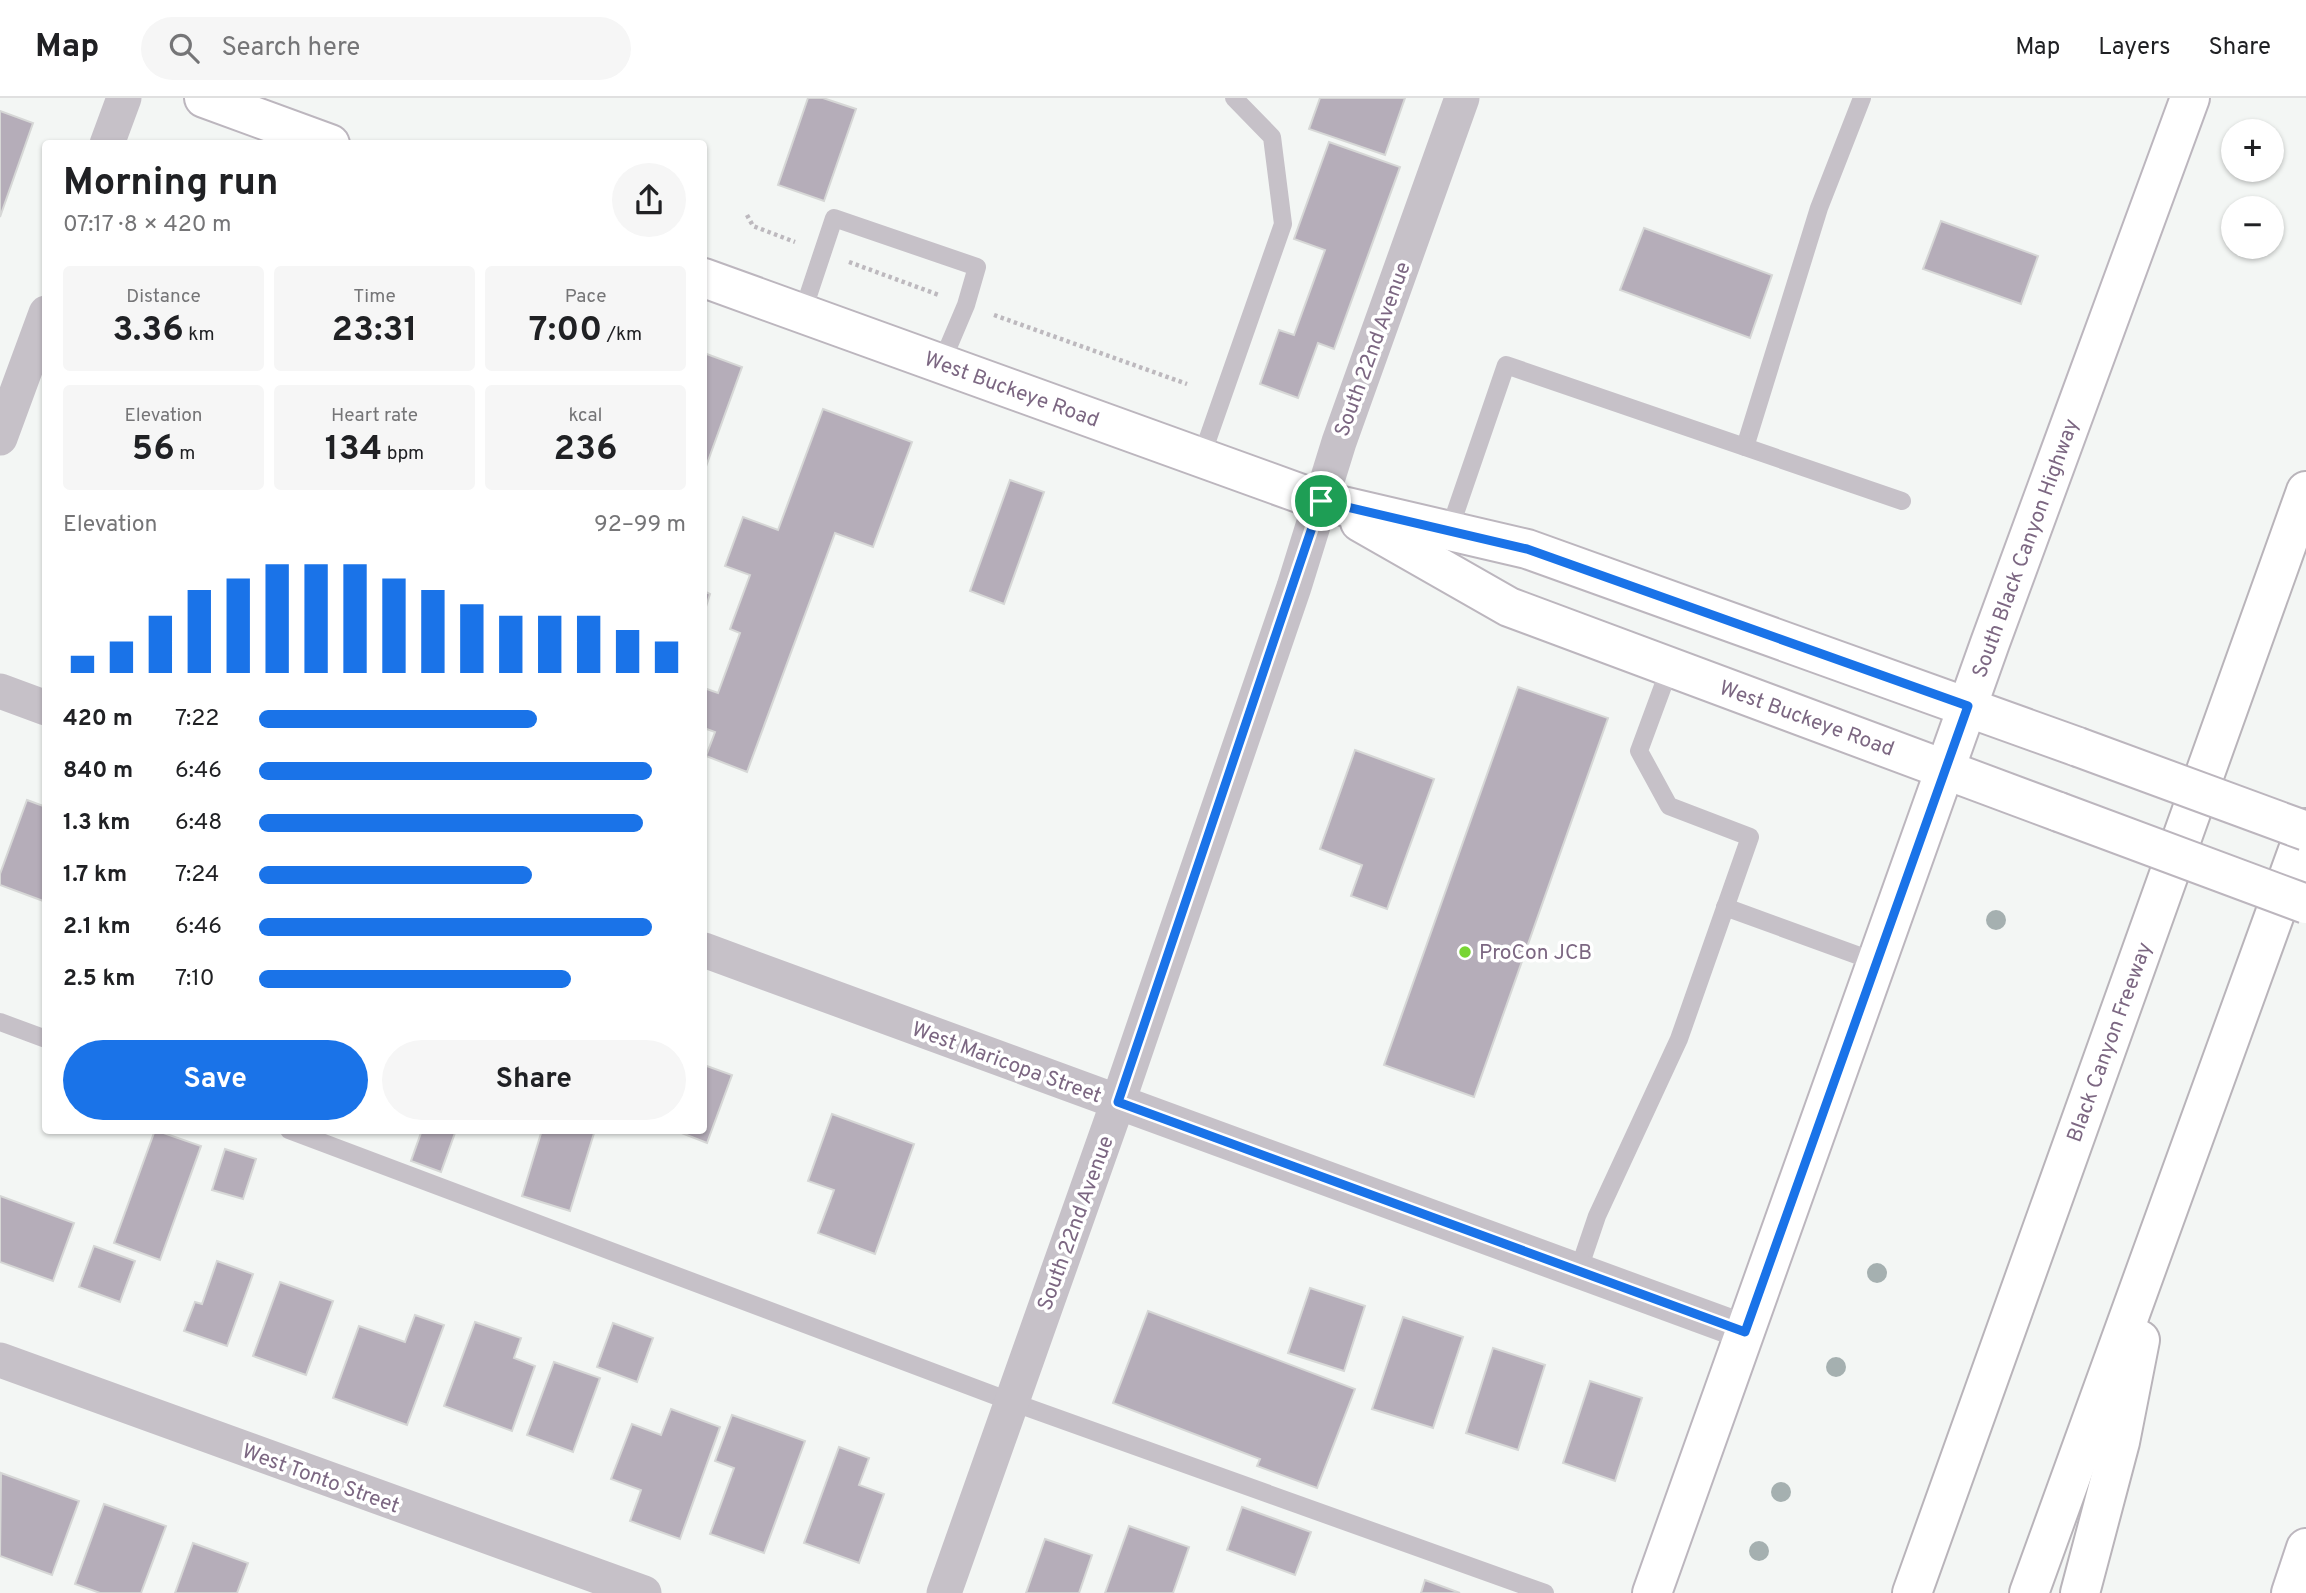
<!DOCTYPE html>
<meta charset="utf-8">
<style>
body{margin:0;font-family:Overpass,sans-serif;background:#f6f6f6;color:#202124;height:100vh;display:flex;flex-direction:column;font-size:26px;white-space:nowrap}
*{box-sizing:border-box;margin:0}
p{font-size:23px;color:#757577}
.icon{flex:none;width:38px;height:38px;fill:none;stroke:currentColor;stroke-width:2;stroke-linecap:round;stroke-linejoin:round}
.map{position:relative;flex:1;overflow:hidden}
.details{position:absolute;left:42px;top:42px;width:665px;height:994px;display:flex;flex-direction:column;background:#fff;border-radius:7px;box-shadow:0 2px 5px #0004}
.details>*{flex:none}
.buttons{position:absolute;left:2221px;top:21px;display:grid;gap:14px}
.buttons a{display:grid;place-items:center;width:63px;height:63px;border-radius:50%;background:#fff;box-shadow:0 2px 5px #0004;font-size:35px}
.pin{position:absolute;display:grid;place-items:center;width:60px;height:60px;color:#fff;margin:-30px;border:4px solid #fff;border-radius:50%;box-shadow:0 2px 7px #0007}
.round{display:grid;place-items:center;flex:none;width:74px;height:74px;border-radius:37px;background:#f6f6f6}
.head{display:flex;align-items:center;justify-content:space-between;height:119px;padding:0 21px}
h1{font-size:38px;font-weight:700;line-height:52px}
.stats{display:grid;grid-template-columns:repeat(3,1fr);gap:10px;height:119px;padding:7px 21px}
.stats div{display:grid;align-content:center;border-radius:7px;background:#f6f6f6;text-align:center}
.stats b{font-size:35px;font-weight:700}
.stats small{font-size:19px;font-weight:400}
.stats p{font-size:19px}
.chart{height:196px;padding:14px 21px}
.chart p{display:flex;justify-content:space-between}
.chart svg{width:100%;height:126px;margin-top:7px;stroke:#1a73e8;stroke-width:6}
.action{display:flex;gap:14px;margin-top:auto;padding:14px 21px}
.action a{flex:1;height:80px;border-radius:42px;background:#1a73e8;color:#fff;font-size:28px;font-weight:700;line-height:80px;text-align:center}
.action a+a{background:#f6f6f6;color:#202124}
ul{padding:0 21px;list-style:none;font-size:23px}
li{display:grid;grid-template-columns:112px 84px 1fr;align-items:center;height:52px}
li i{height:18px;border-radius:9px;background:#1a73e8}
header{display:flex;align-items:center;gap:42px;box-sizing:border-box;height:98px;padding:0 35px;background:#fff;border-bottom:2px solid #e0e0e0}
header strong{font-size:33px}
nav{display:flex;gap:38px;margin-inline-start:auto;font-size:24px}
.search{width:490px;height:63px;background:#f6f6f6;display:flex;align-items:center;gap:18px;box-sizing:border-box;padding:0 24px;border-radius:38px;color:#757577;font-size:26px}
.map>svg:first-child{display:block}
.building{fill:#b5adb9;stroke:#d6d7d6;stroke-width:2}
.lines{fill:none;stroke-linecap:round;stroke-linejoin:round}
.secondary-casing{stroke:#bcb6be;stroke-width:42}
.highway-casing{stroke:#b9b4ba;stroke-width:42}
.path{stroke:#bdb9be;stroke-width:4.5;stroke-dasharray:3.5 3.5;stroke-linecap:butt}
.lane{stroke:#c6c1c8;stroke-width:18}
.street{stroke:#c6c1c8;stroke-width:35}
.secondary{stroke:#fff;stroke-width:38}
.highway{stroke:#fff;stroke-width:38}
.secondary-bridge-casing{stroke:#bcb6be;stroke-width:42;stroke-linecap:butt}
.secondary-bridge{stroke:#fff;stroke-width:38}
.tree{fill:#a5b0b0}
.route-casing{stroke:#fff;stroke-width:14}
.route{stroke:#1a73e8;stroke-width:9}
.poi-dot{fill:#79d534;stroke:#fff;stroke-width:2.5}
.labels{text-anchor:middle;stroke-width:7;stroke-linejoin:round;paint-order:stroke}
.street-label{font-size:21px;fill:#7c6782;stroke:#fff}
.poi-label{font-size:21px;fill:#7c6782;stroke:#fff;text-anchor:start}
</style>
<header>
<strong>Map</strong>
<div class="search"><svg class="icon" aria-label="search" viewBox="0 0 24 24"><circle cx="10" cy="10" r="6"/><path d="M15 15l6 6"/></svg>Search here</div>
<nav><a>Map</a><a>Layers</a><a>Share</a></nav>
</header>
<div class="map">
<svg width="2306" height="1495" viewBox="0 0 2306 1495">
<rect width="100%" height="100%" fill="#f3f6f4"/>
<g class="building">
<polygon points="808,0 823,0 856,11 824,103 778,87"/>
<polygon points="1320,0 1405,0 1385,57 1309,31"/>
<polygon points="0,13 33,25 0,119"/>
<polygon points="1329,44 1400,69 1334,251 1318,245 1298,300 1260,286 1279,232 1294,237 1325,152 1294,141"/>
<polygon points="1941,123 2038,158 2021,206 1923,171"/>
<polygon points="1644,130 1772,177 1750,240 1620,192"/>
<polygon points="704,255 742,269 704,374"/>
<polygon points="823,311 912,344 873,449 835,435 747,674 706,658 715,634 704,630 704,590 718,595 740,535 730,531 750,477 725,468 743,419 778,432"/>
<polygon points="1010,382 1044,394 1004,506 970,493"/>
<polygon points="704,493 710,496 704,515"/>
<polygon points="1518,589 1608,620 1474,999 1384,967"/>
<polygon points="1355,652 1434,681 1387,811 1351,798 1362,767 1320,751"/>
<polygon points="27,702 46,709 46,804 0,787 0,776"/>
<polygon points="704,967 732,977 707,1045 674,1032 704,1032"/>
<polygon points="832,1016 914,1046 875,1156 818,1135 834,1092 808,1083"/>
<polygon points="155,1032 201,1048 160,1162 114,1145"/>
<polygon points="422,1032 456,1032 441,1074 411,1063"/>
<polygon points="542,1032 595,1032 570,1113 522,1098"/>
<polygon points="225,1051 256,1061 243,1101 212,1092"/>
<polygon points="0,1098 74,1125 53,1183 0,1164"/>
<polygon points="94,1148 135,1163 120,1204 79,1189"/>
<polygon points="217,1163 253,1176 227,1248 184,1233 195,1204 202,1206"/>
<polygon points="280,1184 333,1203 306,1277 253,1258"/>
<polygon points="1310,1190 1365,1208 1344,1273 1288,1255"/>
<polygon points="1148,1213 1355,1291 1317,1390 1257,1368 1260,1361 1113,1305"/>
<polygon points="415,1217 444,1227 407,1327 333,1300 359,1228 405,1244"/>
<polygon points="1403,1219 1463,1239 1433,1330 1372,1311"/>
<polygon points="475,1224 521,1240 514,1260 535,1268 512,1333 444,1308"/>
<polygon points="613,1225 653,1240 637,1284 597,1269"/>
<polygon points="1493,1250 1545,1267 1518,1352 1466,1335"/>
<polygon points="554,1264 600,1280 573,1354 527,1337"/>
<polygon points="1590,1283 1642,1300 1615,1383 1563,1365"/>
<polygon points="671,1311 720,1329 680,1441 630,1423 641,1392 611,1381 632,1326 661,1337"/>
<polygon points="732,1317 805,1343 764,1455 710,1436 734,1370 715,1363"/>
<polygon points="839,1349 869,1360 859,1387 884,1396 859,1465 804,1445"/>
<polygon points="1,1375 79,1403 52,1477 0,1458"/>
<polygon points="104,1406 166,1428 141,1495 100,1495 75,1486"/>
<polygon points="1242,1409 1311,1434 1295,1477 1227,1452"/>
<polygon points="1129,1428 1189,1449 1173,1495 1105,1495"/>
<polygon points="1045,1441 1092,1457 1079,1495 1026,1495"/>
<polygon points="193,1445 248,1465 237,1495 175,1495"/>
<polygon points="1425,1482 1460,1495 1421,1495"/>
</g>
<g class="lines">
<g class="secondary-casing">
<g id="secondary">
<polyline points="204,0 330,46"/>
<polyline points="704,180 1321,403 1527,451 2078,649"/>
<polyline points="1360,424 1509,509 2059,714"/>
<polyline points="1652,1495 1990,545 2190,0"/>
<polyline points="2291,1495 2306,1450"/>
</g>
</g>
<g class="highway-casing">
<g id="highway">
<polyline points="1912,1495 2306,393"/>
<polyline points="2029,1495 2306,730"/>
<polyline points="2080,1495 2120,1344 2140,1242"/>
</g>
</g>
<g class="path">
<polyline points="747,117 753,128 795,144"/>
<polyline points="849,164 939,197"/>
<polyline points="994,217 1187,286"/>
</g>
<g class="lane">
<polyline points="802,216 834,120 977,169 966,207 941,266"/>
<polyline points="1745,349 1819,110 1862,0"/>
<polyline points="1201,360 1283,126 1272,39 1234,0"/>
<polyline points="1449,433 1506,267 1902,403"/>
<polyline points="1725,809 1876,864"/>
<polyline points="0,924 46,941"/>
<polyline points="289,1032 1012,1304 1545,1495"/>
<polyline points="1578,1174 1597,1118 1679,941 1750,739 1669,708 1639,653 1670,569"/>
</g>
<g class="street">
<polyline points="107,46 124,0"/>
<polyline points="0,340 46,215"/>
<polyline points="0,593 46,610"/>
<polyline points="704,852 1745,1234"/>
<polyline points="0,1262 644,1495"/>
<polyline points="944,1495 1118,1004 1294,489 1339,344 1462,0"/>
</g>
<use href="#secondary" class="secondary"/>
<use href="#highway" class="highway"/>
<g class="secondary-bridge-casing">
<g id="secondary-bridge">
<polyline points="2078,649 2306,733"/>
<polyline points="2059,714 2306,806"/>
</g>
</g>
<use href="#secondary-bridge" class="secondary-bridge"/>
</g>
<g class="tree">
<circle cx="1996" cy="822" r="10"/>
<circle cx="1877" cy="1175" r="10"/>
<circle cx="1836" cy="1269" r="10"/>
<circle cx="1781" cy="1394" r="10"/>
<circle cx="1759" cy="1453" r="10"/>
</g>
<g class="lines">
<g class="route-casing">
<polygon id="route" points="1321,403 1527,451 1968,608 1745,1234 1118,1004"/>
</g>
<use href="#route" class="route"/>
</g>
<circle class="poi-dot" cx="1465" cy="854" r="7"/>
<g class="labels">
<g class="street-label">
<text transform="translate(1372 251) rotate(-70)" y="7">South 22nd Avenue</text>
<text transform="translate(1012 291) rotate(20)" y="7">West Buckeye Road</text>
<text transform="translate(2025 450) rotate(-70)" y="7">South Black Canyon Highway</text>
<text transform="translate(1807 620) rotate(20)" y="7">West Buckeye Road</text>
<text transform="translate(2109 944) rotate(-70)" y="7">Black Canyon Freeway</text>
<text transform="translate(1007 964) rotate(20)" y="7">West Maricopa Street</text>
<text transform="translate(1075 1125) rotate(-70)" y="7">South 22nd Avenue</text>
<text transform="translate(321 1380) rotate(20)" y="7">West Tonto Street</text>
</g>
<g class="poi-label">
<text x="1479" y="861">ProCon JCB</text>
</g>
</g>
</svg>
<div class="buttons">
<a>+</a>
<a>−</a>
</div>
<div class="pin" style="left:1321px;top:403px;background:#1e9e55"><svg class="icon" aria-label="arrive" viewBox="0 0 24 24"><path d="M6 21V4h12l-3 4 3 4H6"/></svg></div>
<section class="details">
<div class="head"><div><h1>Morning run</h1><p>07:17 · 8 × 420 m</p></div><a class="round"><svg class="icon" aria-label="share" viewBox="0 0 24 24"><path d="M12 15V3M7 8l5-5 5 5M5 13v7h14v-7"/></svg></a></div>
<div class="stats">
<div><p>Distance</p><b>3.36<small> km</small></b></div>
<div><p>Time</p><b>23:31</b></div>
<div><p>Pace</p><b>7:00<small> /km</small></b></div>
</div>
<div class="stats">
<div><p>Elevation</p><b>56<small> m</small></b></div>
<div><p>Heart rate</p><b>134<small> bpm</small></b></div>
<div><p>kcal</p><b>236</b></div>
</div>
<div class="chart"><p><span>Elevation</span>92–99 m</p>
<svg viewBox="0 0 160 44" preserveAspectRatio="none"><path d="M5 44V38M15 44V33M25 44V24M35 44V15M45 44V11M55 44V6M65 44V6M75 44V6M85 44V11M95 44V15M105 44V20M115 44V24M125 44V24M135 44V24M145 44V29M155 44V33"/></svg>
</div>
<ul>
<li><b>420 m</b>7:22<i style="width:65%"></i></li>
<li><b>840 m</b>6:46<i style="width:92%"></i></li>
<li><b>1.3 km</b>6:48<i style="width:90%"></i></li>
<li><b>1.7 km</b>7:24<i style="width:64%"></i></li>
<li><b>2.1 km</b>6:46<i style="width:92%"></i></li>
<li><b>2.5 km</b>7:10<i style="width:73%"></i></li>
</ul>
<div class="action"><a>Save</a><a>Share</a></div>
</section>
</div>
